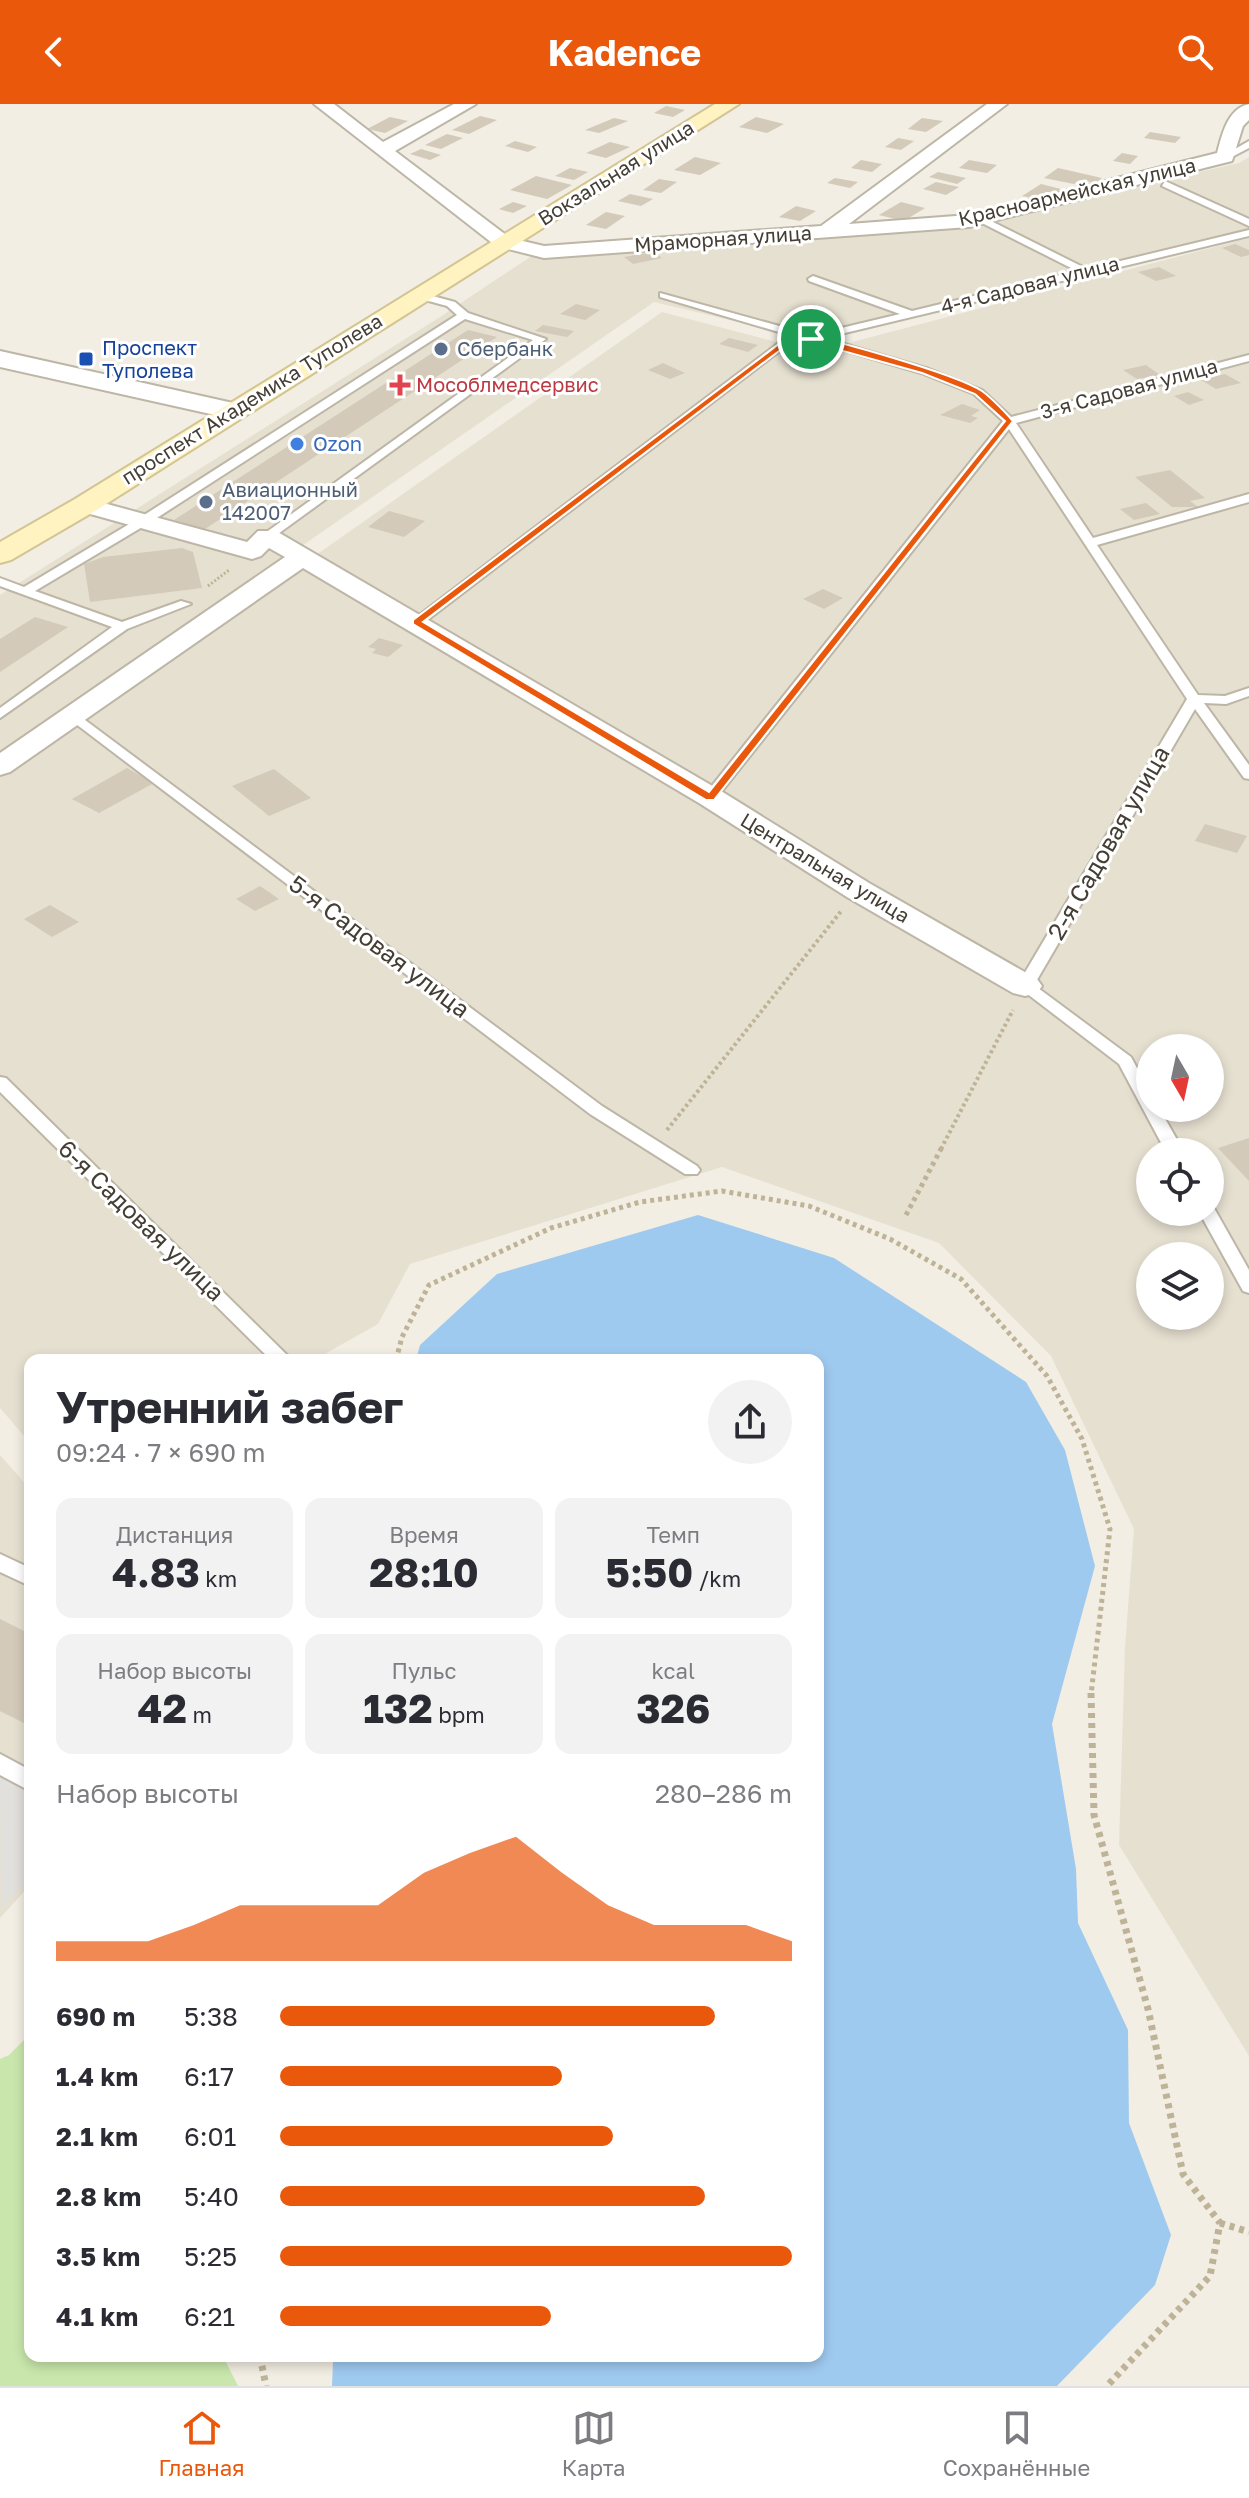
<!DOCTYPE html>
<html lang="ru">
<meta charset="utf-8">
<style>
body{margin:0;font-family:"Golos Text",sans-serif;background:#f2f2f3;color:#2b2b33;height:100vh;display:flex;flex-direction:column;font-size:30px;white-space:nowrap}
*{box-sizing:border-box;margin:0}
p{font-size:26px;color:#7c7c81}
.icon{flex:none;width:44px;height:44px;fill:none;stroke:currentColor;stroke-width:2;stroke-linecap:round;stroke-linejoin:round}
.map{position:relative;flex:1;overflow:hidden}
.drawer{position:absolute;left:24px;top:1250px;width:800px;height:1008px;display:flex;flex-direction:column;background:#fff;border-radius:16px;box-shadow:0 4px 12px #0003}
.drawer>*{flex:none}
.needle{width:52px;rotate:171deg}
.controls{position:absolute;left:1136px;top:930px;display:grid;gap:16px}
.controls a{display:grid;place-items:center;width:88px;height:88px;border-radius:50%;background:#fff;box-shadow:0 4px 12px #0003;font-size:40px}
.pin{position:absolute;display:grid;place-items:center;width:68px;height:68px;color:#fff;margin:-34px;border:4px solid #fff;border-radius:50%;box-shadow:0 2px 8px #0007}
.round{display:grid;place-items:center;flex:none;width:84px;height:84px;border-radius:42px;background:#f2f2f3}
.head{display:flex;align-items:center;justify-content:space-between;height:136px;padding:0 32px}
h1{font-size:44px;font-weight:700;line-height:60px}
.stats{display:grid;grid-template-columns:repeat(3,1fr);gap:12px;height:136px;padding:8px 32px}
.stats div{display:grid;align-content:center;border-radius:16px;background:#f2f2f3;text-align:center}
.stats b{font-size:40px;font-weight:700}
.stats small{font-size:22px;font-weight:400}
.stats p{font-size:22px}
.chart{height:224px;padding:16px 32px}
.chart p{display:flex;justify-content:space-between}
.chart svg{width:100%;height:144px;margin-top:8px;fill:#ea580c;opacity:.7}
ul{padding:0 32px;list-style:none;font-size:26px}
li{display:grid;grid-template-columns:128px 96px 1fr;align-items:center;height:60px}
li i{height:20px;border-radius:10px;background:#ea580c}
header{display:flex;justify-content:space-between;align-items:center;height:104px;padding:0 32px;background:#ea580c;color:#fff;font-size:36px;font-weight:700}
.menu{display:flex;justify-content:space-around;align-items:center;height:112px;border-top:2px solid #e1e1e2;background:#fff;font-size:22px;color:#7c7c81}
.menu a{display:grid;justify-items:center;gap:4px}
.menu .selected{color:#ea580c}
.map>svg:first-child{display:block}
.residential{fill:#e6e0d1;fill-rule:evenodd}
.green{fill:#c9e7ac}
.parking{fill:#e2e0dc}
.water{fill:#9fcaf0}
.building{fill:#d3cab9}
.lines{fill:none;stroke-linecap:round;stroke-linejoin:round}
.service-casing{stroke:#bdb6a6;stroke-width:4}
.minor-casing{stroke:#bdb6a6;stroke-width:4}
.tertiary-casing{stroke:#bdb6a6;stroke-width:4}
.secondary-casing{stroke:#d2c493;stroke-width:4}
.path-far3{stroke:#bfb397;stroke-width:3;stroke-dasharray:2 2;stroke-linecap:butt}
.path-far2{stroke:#bfb397;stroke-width:4;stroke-dasharray:3 3;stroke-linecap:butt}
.path-far1{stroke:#bfb397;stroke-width:5;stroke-dasharray:4 4;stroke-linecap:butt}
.path{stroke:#bfb397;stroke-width:7;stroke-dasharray:5 5;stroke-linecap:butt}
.service{fill:#fff;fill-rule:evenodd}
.minor{fill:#fff;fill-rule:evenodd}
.tertiary{fill:#fff;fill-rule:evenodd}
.secondary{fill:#fef3c1;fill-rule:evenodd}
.route{fill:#ea580c;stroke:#fff;stroke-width:2;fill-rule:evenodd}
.service-dot{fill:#5c6f8a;stroke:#fff;stroke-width:3}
.transit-dot{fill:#1a4fb4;stroke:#fff;stroke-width:3}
.health-dot{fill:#e0444e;stroke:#fff;stroke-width:3}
.shop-dot{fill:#3f7fe0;stroke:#fff;stroke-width:3}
.labels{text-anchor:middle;stroke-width:6;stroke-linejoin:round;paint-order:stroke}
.far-street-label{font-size:20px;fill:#443e34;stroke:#fff}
.far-transit-label{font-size:20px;fill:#164399;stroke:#fff;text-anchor:start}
.far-service-label{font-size:20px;fill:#4e5e75;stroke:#fff;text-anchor:start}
.far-health-label{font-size:20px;fill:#be3a42;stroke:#fff;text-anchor:start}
.far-shop-label{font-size:20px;fill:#366cbe;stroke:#fff;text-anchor:start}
.street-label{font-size:24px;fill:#443e34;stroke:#fff}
</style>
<header><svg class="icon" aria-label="back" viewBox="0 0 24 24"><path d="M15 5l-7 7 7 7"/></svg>Kadence<svg class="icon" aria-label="search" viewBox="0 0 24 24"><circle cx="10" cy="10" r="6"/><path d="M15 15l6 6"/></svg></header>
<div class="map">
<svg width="1249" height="2282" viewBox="0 0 1249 2282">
<rect width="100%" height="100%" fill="#f2eee3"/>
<g class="residential">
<polygon points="1249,53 1249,129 811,235 654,198 0,651 0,491 440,213 536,149 969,120 1239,59"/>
<path d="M1249 134V1952L1119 1741 1125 1543 1134 1425 1051 1252 939 1139 722 1063 410 1160 378 1220 314 1256H30V1339L0 1304V673L662 208 814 248ZM1150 944H1210V1004H1150ZM1150 1048H1210V1108H1150ZM1150 1152H1210V1212H1150Z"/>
<polygon points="0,1351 30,1385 30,1781 0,1814"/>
</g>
<polygon class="green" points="30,1930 30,2252 223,2252 238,2282 0,2282 0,1955 9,1951"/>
<polygon class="parking" points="0,1670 30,1688 30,1772 1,1805"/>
<polygon class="water" points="698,1111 834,1154 1026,1278 1065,1346 1095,1462 1052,1620 1076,1765 1078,1819 1128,1926 1129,2019 1171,2131 1155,2181 1057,2282 332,2282 333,2258 329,2252 818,2252 818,1256 416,1256 420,1241 497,1170"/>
<g class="building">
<polygon points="666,2 685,6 673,13 654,9"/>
<polygon points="480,12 497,16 469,30 452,26"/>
<polygon points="390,13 408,17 385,29 367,25"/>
<polygon points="756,13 784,20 767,29 739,23"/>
<polygon points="614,14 628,17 599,29 585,26"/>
<polygon points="922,14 943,17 926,28 908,25"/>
<polygon points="1150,28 1181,33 1175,39 1144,34"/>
<polygon points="447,30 463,34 441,45 425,41"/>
<polygon points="898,34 914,37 901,46 885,43"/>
<polygon points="515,37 537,43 528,48 505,42"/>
<polygon points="610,38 630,43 606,54 586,49"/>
<polygon points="421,45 441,51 430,56 410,50"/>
<polygon points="1122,49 1138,52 1130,60 1113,57"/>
<polygon points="695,53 721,59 700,71 674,66"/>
<polygon points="861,56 882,60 872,68 851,64"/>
<polygon points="969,56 997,61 987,69 959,64"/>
<polygon points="570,64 588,68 574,76 555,72"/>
<polygon points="1058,64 1102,74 1095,79 1080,76 1074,80 1044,74"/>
<polygon points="938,68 966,74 957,80 929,73"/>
<polygon points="536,72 572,81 547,95 510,86"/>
<polygon points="835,74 858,78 850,84 827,79"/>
<polygon points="659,75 677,78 661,89 643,86"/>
<polygon points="936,78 959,83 946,91 923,85"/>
<polygon points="1041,80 1061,85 1042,96 1022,92"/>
<polygon points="630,90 653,95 641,102 618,97"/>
<polygon points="513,98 527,102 513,109 499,105"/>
<polygon points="901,98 925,104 904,117 879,111"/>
<polygon points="796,102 816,107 800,117 779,113"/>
<polygon points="606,108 625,112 606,125 586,121"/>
<polygon points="1235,140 1249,146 1249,151 1241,153 1222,144"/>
<polygon points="653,148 662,154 633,160 624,153"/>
<polygon points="1159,163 1176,172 1156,177 1138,168"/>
<polygon points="576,200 600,206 585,216 560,210"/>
<polygon points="543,221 574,227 567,233 535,227"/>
<polygon points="468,226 497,233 205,425 174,416"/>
<polygon points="729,234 758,241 748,248 719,240"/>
<polygon points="663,259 685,269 670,275 648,266"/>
<polygon points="1146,261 1160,271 1137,275 1123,266"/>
<polygon points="1225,270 1241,279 1216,285 1201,276"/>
<polygon points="1188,288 1204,296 1189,301 1174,292"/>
<polygon points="962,300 980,306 971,312 978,314 970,319 940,311"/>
<polygon points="1170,366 1205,394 1190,397 1198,403 1172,403 1135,373"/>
<polygon points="1146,399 1160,410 1134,416 1120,405"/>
<polygon points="389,407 425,417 404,433 368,423"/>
<polygon points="182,444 193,448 202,484 90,498 84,460 103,453"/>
<polygon points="823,485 843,494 824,505 803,495"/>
<polygon points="35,513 68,523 0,568 0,535"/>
<polygon points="379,534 403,541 388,553 372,549 376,545 368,543"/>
<polygon points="127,664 154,679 99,709 72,695"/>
<polygon points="274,665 311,694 269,712 232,682"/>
<polygon points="1205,720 1247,732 1237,749 1195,737"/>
<polygon points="260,782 279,795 255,807 236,795"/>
<polygon points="50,801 79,818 52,833 24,815"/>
<polygon points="1249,1034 1249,1077 1218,1044"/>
<polygon points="0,1515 30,1530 30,1616 26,1620 0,1607"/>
</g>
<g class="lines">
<g class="service-casing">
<g id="service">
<polygon points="1249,37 1249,44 1228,55 1221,53"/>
<polygon points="1165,77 1249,115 1249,122 1162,82"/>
<polygon points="985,114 1087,165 1249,126 1249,132 824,234 929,265 982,286 1011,313 1249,251 1249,257 1016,319 1093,434 1249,390 1249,398 1097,441 1198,591 1225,592 1249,584 1249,592 1226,600 1204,599 1249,661 1249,675 1244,674 1195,605 1034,881 1131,953 1150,988 1150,1004 1159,1004 1184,1048 1166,1048 1119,960 1017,882 1187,595 1009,325 715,696 710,697 703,693 1003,317 974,290 921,269 798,233 421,521 410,518 789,231 660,193 660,189 812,231 900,210 809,177 808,175 813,172 912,207 1077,167 982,119 982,115"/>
<polygon points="418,188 455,198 468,209 546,235 271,435 261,432 533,236 465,215 149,419 35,487 122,518 181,497 191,500 127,525 0,614 0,604 112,523 0,482 0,474 24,483 141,413 457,211 447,202 414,193 414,189"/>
<polygon points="73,607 602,1002 697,1062 700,1066 697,1070 685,1070 590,1010 68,614 68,608"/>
<polygon points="0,973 6,974 292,1256 271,1256 0,988"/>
<polygon points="1210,1102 1214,1104 1249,1166 1249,1189 1243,1187 1199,1108 1210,1108"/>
<polygon points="0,1450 30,1464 30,1482 0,1468"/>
<polygon points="0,1650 30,1666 30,1687 0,1671"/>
</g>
</g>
<g class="minor-casing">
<g id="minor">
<path d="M314 0H334L383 38 454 0H476L395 47 510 134 544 142 821 122 987 0H1007L849 120 969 111 1217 49C1222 31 1227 5 1249 0V16L1243 22 1232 57 969 123 544 154 496 142Z"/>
<polygon points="85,394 247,438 258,427 276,427 721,687 869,779 1037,875 1042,882 1037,889 1025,892 1013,889 847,793 699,699 303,464 10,668 0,671 0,649 285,453 269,444 261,452 252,455 76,406 73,401 76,396"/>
</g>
</g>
<g class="tertiary-casing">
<polygon id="tertiary" points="0,247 233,299 243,301 247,307 243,313 233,315 0,263"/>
</g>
<g class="secondary-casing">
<polygon id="secondary" points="715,0 739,0 95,407 11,456 0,459 0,438 75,395"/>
</g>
<polyline class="path-far3" points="208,482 229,466"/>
<g class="path-far2">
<polyline points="667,1026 842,806"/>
<polyline points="941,1045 1013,906"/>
</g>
<g class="path-far1">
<polyline points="906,1111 942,1043"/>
<polyline points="396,1256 402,1233 429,1181 551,1124 640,1098 722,1087 809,1102 890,1135 961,1175 1047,1272 1082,1335 1110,1425 1091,1591"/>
</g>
<g class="path">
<polyline points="1091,1589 1094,1711 1148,1905 1183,2070 1220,2119 1210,2172 1107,2282"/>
<polyline points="1220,2119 1249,2128"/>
<polyline points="260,2252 266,2282"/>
</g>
<use href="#service" class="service"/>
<use href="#minor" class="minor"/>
<use href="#tertiary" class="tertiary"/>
<use href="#secondary" class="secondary"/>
</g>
<path class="route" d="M792 230C820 230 958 271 982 287 993 295 1004 307 1013 317L714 696H706L413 520V516ZM796 234 922 269 975 290 1005 317 709 688 423 518Z"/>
<g class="service-dot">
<circle cx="441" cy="245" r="8"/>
<circle cx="206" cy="398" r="8"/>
</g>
<rect class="transit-dot" x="78" y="247" width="16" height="16" rx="4"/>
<path class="health-dot" d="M396 269h8v8h8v8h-8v8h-8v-8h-8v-8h8z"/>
<circle class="shop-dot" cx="297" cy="340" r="8"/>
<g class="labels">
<g class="far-street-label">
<text transform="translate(616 69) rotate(-32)" y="7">Вокзальная улица</text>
<text transform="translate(1077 88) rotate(-13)" y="7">Красноармейская улица</text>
<text transform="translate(723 135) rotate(-4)" y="7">Мраморная улица</text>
<text transform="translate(1030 181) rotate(-14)" y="7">4-я Садовая улица</text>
<text transform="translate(1129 285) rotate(-15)" y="7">3-я Садовая улица</text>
<text transform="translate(252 295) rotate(-32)" y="7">проспект Академика Туполева</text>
<text transform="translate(825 764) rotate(31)" y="7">Центральная улица</text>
</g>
<g class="far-transit-label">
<text x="102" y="251">Проспект<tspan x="102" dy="23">Туполева</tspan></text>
</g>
<g class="far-service-label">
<text x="457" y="252">Сбербанк</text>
<text x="222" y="393">Авиационный<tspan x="222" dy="23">142007</tspan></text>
</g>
<g class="far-health-label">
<text x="416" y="288">Мособлмедсервис</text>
</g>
<g class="far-shop-label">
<text x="313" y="347">Ozon</text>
</g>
<g class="street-label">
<text transform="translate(1109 739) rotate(-60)" y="8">2-я Садовая улица</text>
<text transform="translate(379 843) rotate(37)" y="8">5-я Садовая улица</text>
<text transform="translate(141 1117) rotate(44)" y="8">6-я Садовая улица</text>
</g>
</g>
</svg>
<div class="controls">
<a><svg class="needle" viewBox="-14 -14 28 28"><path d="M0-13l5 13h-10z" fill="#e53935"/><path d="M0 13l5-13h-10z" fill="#7c7c81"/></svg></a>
<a><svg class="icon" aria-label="locate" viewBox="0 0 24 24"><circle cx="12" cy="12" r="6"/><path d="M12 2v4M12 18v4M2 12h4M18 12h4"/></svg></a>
<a><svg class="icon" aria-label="layers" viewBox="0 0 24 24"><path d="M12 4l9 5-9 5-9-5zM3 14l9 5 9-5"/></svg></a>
</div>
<div class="pin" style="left:811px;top:235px;background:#1e9e55"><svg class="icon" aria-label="arrive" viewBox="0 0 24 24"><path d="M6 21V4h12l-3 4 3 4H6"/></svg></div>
<section class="drawer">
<div class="head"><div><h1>Утренний забег</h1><p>09:24 · 7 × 690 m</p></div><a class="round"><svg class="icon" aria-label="share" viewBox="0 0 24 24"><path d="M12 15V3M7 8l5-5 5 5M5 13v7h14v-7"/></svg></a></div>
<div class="stats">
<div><p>Дистанция</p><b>4.83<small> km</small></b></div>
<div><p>Время</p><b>28:10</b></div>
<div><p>Темп</p><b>5:50<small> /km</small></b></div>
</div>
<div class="stats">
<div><p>Набор высоты</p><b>42<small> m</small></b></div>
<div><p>Пульс</p><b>132<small> bpm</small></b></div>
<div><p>kcal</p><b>326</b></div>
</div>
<div class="chart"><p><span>Набор высоты</span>280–286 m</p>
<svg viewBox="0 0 160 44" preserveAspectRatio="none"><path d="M0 44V38L10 38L20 38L30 33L40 27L50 27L60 27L70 27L80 17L90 11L100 6L110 17L120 27L130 33L140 33L150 33L160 38V44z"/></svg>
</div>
<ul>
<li><b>690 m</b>5:38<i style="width:85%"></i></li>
<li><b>1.4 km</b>6:17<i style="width:55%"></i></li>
<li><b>2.1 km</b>6:01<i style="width:65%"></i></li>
<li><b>2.8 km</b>5:40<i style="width:83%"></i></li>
<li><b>3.5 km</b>5:25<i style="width:100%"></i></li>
<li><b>4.1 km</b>6:21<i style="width:53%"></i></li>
</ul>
</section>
</div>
<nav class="menu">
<a class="selected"><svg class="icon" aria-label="home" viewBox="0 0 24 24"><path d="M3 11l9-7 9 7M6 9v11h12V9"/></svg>Главная</a>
<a><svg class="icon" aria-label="map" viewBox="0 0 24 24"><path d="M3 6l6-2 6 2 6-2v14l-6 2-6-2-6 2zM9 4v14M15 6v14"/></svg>Карта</a>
<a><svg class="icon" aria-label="saved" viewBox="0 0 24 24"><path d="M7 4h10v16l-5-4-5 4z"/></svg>Сохранённые</a>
</nav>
